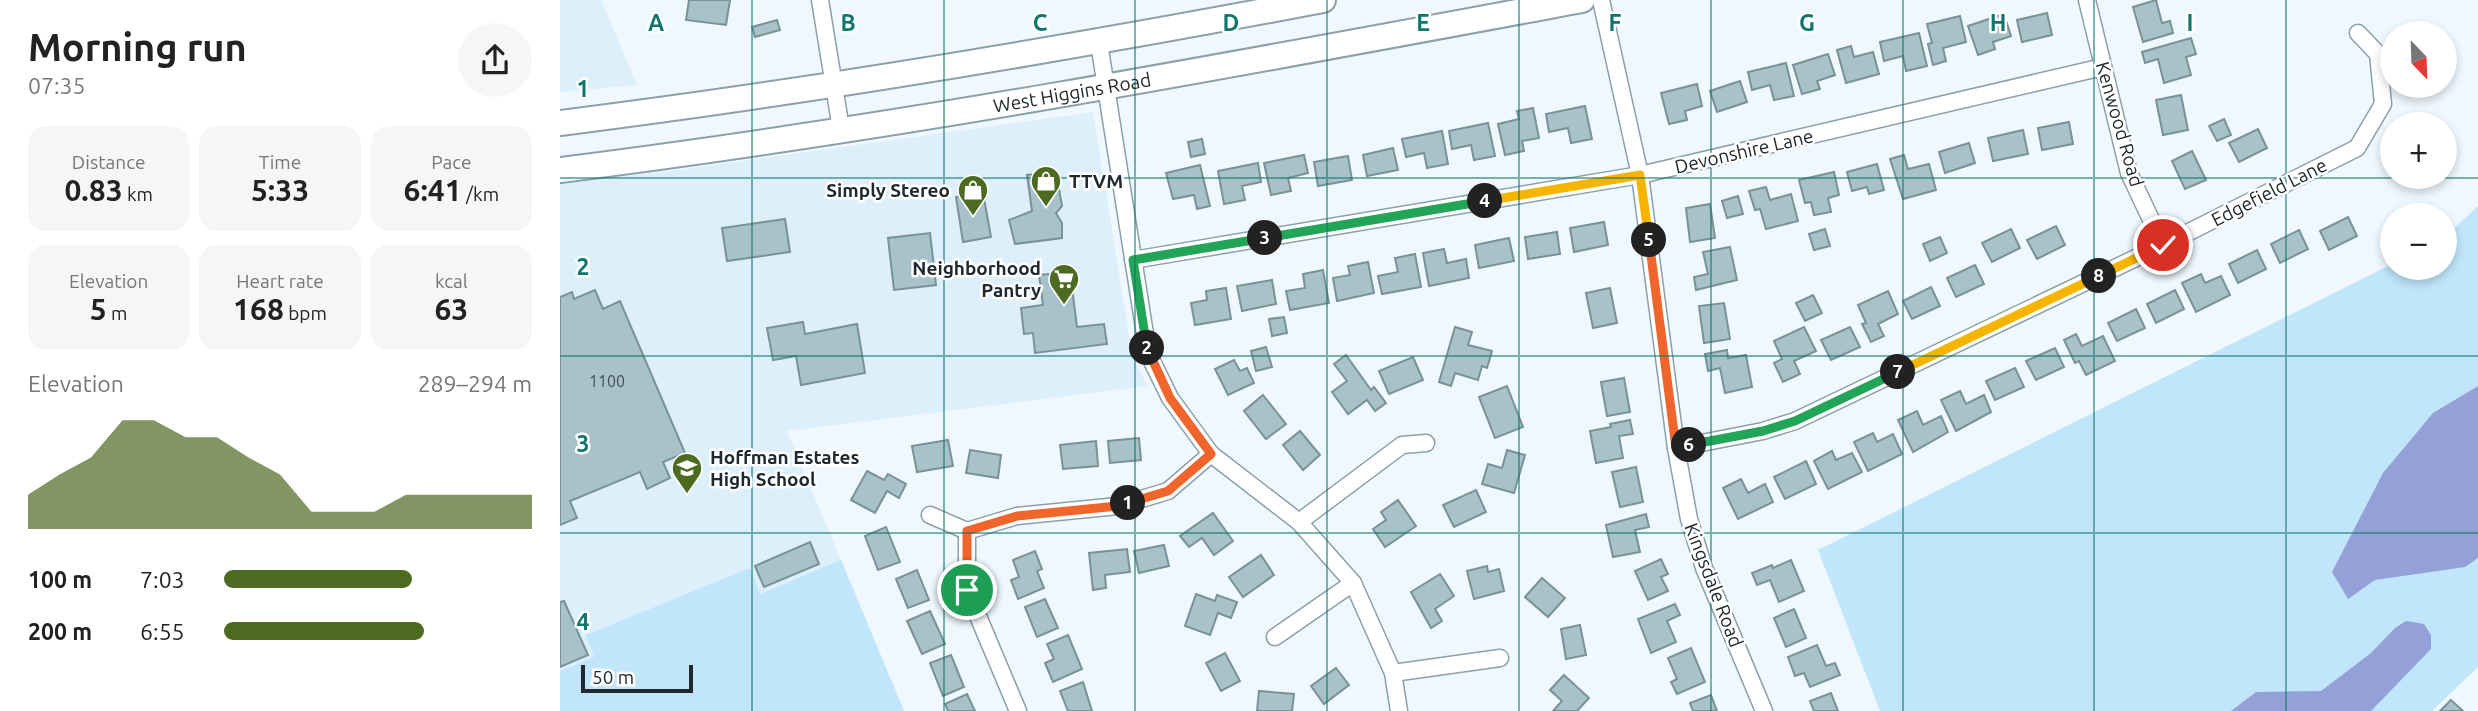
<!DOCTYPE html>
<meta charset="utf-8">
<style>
body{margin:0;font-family:Ubuntu,sans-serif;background:#f6f6f6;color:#222;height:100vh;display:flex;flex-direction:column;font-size:26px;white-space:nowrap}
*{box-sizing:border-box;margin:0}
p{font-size:23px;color:#767676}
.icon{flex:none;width:38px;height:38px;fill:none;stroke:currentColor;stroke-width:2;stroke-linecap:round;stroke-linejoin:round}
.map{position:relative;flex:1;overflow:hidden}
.sheet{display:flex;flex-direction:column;background:#fff;width:560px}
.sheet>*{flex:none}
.needle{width:46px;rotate:157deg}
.fabs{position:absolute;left:1820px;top:21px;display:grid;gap:14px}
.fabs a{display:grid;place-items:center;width:77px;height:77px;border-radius:50%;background:#fff;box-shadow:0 4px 10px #0003;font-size:35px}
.scale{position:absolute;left:21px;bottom:18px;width:112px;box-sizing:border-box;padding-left:7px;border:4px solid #21292e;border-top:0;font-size:19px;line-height:24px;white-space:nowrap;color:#21292e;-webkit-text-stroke:5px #fff;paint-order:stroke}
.pin{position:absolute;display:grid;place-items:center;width:60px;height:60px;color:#fff;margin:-30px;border:4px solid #fff;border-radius:50%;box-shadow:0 2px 7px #0007}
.km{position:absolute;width:35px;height:35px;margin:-18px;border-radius:50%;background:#222;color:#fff;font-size:19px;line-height:35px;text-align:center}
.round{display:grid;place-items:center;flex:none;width:74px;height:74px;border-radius:37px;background:#f6f6f6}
.overview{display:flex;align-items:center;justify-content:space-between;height:119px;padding:0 28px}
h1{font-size:38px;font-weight:600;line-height:52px}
.stats{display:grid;grid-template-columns:repeat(3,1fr);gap:10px;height:119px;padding:7px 28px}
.stats div{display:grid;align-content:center;border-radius:18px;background:#f6f6f6;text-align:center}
.stats b{font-size:30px;font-weight:600}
.stats small{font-size:19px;font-weight:400}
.stats p{font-size:19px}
.chart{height:196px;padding:14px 28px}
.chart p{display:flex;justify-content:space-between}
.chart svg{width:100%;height:126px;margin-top:7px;fill:#4d6b20;opacity:.7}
ul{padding:0 28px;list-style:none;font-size:23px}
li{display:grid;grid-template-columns:112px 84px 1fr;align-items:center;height:52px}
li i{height:18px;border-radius:9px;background:#4d6b20}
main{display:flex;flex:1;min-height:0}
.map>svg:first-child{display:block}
.built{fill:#ddeffa}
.green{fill:#c1e6fb}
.water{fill:#94a1d8}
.building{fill:#a7c2c8;stroke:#789298;stroke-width:2}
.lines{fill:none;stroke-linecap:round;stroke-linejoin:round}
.street-casing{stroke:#8aa0ac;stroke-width:19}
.primary-casing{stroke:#8aa0ac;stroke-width:28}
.street{stroke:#fff;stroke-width:16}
.primary{stroke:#fff;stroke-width:24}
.split-1-casing{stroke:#fff;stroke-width:14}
.split-2-casing{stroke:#fff;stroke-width:14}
.split-3-casing{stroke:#fff;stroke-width:14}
.split-4-casing{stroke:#fff;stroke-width:14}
.split-5-casing{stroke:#fff;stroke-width:14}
.split-6-casing{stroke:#fff;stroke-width:14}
.split-7-casing{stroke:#fff;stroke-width:14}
.split-8-casing{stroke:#fff;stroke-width:14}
.split-9-casing{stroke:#fff;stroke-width:14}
.split-1{stroke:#f0652b;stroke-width:9}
.split-2{stroke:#f0652b;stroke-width:9}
.split-3{stroke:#22a559;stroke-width:9}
.split-4{stroke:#22a559;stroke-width:9}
.split-5{stroke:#f5b400;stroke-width:9}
.split-6{stroke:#f0652b;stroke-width:9}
.split-7{stroke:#22a559;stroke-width:9}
.split-8{stroke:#f5b400;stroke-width:9}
.split-9{stroke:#f5b400;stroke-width:9}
.grid{fill:none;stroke:#0f766e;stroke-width:2;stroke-opacity:0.55}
.labels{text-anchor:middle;stroke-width:5;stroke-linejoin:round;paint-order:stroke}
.number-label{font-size:16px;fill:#424f54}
.street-label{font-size:19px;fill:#21292e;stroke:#fff}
.poi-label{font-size:19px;font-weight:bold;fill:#21292e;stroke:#fff;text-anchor:start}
.grid-label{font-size:23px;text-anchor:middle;font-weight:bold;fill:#0f766e;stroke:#fff;stroke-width:5;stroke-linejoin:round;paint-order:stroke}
</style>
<main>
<section class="sheet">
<div class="overview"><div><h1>Morning run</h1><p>07:35</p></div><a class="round"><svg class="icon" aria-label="share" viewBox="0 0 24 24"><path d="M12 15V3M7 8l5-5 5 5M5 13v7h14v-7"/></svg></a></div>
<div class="stats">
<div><p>Distance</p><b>0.83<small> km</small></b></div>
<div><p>Time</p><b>5:33</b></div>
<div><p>Pace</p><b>6:41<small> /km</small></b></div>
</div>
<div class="stats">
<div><p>Elevation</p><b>5<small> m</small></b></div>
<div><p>Heart rate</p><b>168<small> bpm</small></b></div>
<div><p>kcal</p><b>63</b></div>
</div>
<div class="chart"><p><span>Elevation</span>289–294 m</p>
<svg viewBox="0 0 160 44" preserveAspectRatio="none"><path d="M0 44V32L10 25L20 19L30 6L40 6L50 12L60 12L70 19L80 25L90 38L100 38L110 38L120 32L130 32L140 32L150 32L160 32V44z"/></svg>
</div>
<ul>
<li><b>100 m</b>7:03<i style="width:61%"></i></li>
<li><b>200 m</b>6:55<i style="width:65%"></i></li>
</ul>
</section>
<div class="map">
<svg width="1918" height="711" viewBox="0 0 1918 711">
<rect width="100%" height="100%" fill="#eff8fe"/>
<g class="built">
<polygon points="0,0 41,0 77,85 0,92"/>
<polygon points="533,112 572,354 587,386 227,431 344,711 0,711 0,184 117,170"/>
</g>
<g class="green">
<polygon points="1918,206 1918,667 1872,711 1320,711 1258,550 1832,264 1832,268 1885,268 1885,237"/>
<polygon points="281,560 344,711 0,711 0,671 34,657 26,635 190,568 200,594"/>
</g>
<g class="water">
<polygon points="1918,386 1918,558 1905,567 1815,580 1788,599 1772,572 1823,473 1873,413"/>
<polygon points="1846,621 1864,624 1871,635 1871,649 1811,711 1671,711 1696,692 1761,691 1811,653 1835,628"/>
</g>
<g class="building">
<polygon points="129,0 170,0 166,25 126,20"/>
<polygon points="1596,0 1602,23 1610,21 1613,33 1583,42 1573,7"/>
<polygon points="1487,13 1492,35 1462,42 1457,20"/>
<polygon points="1444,14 1451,36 1433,42 1435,49 1418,55 1408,26"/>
<polygon points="1400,16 1406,42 1383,48 1386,61 1373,65 1368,44 1372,43 1367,24"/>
<polygon points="217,20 220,30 195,37 192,27"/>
<polygon points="1359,33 1367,66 1346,71 1343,56 1324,61 1320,42"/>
<polygon points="1631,38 1636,54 1626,57 1631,75 1604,83 1598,59 1585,63 1582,52"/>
<polygon points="1291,46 1294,57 1313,52 1319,74 1286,83 1277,50"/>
<polygon points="1268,54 1275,75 1257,81 1260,89 1242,94 1233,65"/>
<polygon points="1226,63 1234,96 1214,100 1210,85 1192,90 1188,72"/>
<polygon points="1180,81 1187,102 1157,112 1150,91"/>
<polygon points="1137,84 1142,106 1125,111 1127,120 1109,124 1101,93"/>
<polygon points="1621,95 1628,130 1603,135 1596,100"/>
<polygon points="1025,106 1032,139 1011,143 1008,128 989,132 986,114"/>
<polygon points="973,108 979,138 962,141 964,151 945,155 938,124 959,119 957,111"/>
<polygon points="1664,119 1671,135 1657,141 1649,126"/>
<polygon points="1509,122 1513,144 1482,150 1478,128"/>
<polygon points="928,123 935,156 914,160 911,145 892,149 889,131"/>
<polygon points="1698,129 1707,148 1679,162 1669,143"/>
<polygon points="1463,130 1468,154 1433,161 1428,138"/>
<polygon points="882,131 888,164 867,168 864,153 846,157 842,139"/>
<polygon points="642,139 645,154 631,157 628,142"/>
<polygon points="1409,143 1415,163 1385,173 1379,152"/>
<polygon points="833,148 838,170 807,176 803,155"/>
<polygon points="1632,151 1646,180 1625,189 1612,161"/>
<polygon points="744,155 748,173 728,178 731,191 711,195 704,163"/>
<polygon points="1344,155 1348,169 1369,164 1376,190 1343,199 1330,159"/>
<polygon points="788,156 792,180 758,186 754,162"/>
<polygon points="698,163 701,182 682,186 685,200 664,204 658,171"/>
<polygon points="1317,164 1324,190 1309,194 1307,187 1292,191 1287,172"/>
<polygon points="640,165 650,206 637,209 634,195 613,199 606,173"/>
<polygon points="496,172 502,206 496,213 502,223 502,238 455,244 449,220 472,211 467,175"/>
<polygon points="1274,172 1279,195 1268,198 1271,212 1254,215 1251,202 1245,203 1239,180"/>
<polygon points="1206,187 1210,200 1231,194 1238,221 1206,229 1200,209 1195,210 1189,191"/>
<polygon points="423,193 431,237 403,242 396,197"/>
<polygon points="1178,196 1183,214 1167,218 1162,201"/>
<polygon points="1150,204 1155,238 1130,242 1126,208"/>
<polygon points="1788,217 1797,236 1769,250 1760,231"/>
<polygon points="225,219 230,252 167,261 162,228"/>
<polygon points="1044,222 1048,245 1014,252 1010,228"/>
<polygon points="1496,226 1505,245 1477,259 1467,240"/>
<polygon points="1265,229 1270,246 1254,250 1249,234"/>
<polygon points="1451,229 1460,248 1432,262 1422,243"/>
<polygon points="1739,230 1748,249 1720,263 1711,244"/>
<polygon points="997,232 1000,254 968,259 965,237"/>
<polygon points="370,233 376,285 334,290 328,238"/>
<polygon points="1380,237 1387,253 1370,261 1363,244"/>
<polygon points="949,238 954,261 919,268 915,245"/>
<polygon points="1170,247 1177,280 1136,290 1134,277 1148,274 1143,252"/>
<polygon points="884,249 887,263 906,259 909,278 869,286 863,253"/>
<polygon points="1697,250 1706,269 1678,283 1669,264"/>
<polygon points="855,254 861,287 822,294 818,276 838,272 835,258"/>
<polygon points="808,262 814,293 777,301 773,278 790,275 788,266"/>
<polygon points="1415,265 1424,284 1396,297 1387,278"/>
<polygon points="763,270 769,303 730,310 726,291 745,288 743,274"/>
<polygon points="510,272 517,327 544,324 547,344 475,353 473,333 464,334 461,308 483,305 479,275"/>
<polygon points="1641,274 1645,283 1661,276 1670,295 1636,312 1622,283"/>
<polygon points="712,280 716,304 682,311 677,286"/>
<polygon points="1371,287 1380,306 1352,319 1343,301"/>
<polygon points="666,288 671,319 635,325 631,303 647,300 646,291"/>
<polygon points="1050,288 1057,323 1033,328 1026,293"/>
<polygon points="35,290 43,309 60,301 125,453 103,462 110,478 87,489 80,472 10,501 17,518 0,525 0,297 12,292 14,299"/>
<polygon points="1615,290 1624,309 1596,323 1587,304"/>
<polygon points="1328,291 1338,314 1318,324 1324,336 1311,342 1302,324 1306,323 1298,305"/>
<polygon points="1253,295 1262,313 1245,321 1236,303"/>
<polygon points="1164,303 1170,339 1144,343 1139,306"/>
<polygon points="1576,309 1585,328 1557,341 1548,323"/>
<polygon points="724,317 727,333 712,336 709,319"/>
<polygon points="243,322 245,334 297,324 305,373 241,385 236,356 213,360 207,328"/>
<polygon points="895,327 912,332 908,345 932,351 927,368 922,366 918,380 895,373 891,386 879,382"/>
<polygon points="1244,327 1256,351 1234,361 1240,374 1223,382 1214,363 1222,359 1214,341"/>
<polygon points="1290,327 1300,347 1271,360 1261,340"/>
<polygon points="1516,334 1522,346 1543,336 1555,361 1526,375 1519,361 1515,363 1504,340"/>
<polygon points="706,347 712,367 696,371 691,351"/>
<polygon points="1495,348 1504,367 1476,380 1466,361"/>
<polygon points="1167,350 1168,358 1186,355 1192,387 1165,393 1160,368 1148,371 1145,354"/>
<polygon points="786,355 811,390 814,387 826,403 815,411 807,400 788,414 772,392 787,381 774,364"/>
<polygon points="853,357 863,380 829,394 819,371"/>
<polygon points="674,360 680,371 687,368 694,383 668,395 655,369"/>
<polygon points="1455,368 1464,387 1435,400 1426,381"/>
<polygon points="1064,378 1070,412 1047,416 1041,382"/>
<polygon points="947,386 963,427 935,438 919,397"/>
<polygon points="1400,391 1406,404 1424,395 1431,412 1396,431 1381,400"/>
<polygon points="703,395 726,424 706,439 684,411"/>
<polygon points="1357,411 1363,425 1381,416 1388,432 1353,452 1338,420"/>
<polygon points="1070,420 1073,434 1059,436 1063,458 1036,463 1030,431 1051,427 1050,424"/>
<polygon points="740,431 760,455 743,470 723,445"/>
<polygon points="1313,433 1317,442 1333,434 1342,454 1308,471 1294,442"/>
<polygon points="579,438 581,460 550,463 548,441"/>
<polygon points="388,440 393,466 357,472 352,446"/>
<polygon points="536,441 538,466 503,469 500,445"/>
<polygon points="410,450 441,455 438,478 406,473"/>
<polygon points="947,450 965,455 954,493 922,484 928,464 942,468"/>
<polygon points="1272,451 1276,460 1292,453 1302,472 1268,489 1254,461"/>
<polygon points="1246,461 1256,484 1225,499 1214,477"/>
<polygon points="1076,467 1083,502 1060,507 1052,472"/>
<polygon points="307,471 324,480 328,474 346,484 339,498 327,491 315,513 291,500"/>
<polygon points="1181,479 1188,493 1205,484 1213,502 1178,519 1163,488"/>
<polygon points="916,490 926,512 894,527 883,505"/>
<polygon points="838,500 856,526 825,547 813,529 826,520 821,512"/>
<polygon points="653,513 673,541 654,555 642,538 629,547 620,536"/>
<polygon points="1086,514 1089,527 1075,530 1080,552 1053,557 1046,525"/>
<polygon points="326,527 340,562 318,570 305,536"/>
<polygon points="250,542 259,564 204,587 195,566"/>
<polygon points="604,545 609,566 579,573 574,551"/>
<polygon points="567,549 570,572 545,575 546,588 533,590 529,553"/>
<polygon points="475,551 482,569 477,571 484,588 458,599 451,580 459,577 453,560"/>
<polygon points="701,555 714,575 683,597 669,577"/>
<polygon points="1101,559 1108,574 1101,577 1108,591 1088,600 1075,571"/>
<polygon points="1231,560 1244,591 1219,602 1210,580 1197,585 1192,573 1212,565 1213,568"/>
<polygon points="927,566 928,572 939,569 944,591 914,599 907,571"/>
<polygon points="357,570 369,600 348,608 336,579"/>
<polygon points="880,574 894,596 875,609 882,621 871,628 851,592"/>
<polygon points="982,578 1005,598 988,617 965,597"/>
<polygon points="636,594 655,601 657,595 677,602 671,618 658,613 650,635 625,626"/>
<polygon points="485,599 498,628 477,637 465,607"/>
<polygon points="4,601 28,655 0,667 0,602"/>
<polygon points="1115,604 1120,615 1107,621 1116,642 1091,653 1078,619"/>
<polygon points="1234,609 1246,638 1226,647 1214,618"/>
<polygon points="370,611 385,644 362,654 347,621"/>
<polygon points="1020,625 1026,655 1006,659 1001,629"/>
<polygon points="508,635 522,669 493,682 485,663 494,659 487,644"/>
<polygon points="1257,645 1266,666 1275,663 1280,675 1250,687 1244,673 1235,676 1228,657"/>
<polygon points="1131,648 1145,682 1117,694 1111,682 1117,679 1108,658"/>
<polygon points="665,653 680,681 661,691 646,663"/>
<polygon points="391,655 404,687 383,696 370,663"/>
<polygon points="776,668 789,685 764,704 751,686"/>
<polygon points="1004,675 1029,698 1017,711 993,711 1002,701 990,690"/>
<polygon points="523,682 532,711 508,711 500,691"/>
<polygon points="699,691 734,694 732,711 697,711"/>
<polygon points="1271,693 1278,711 1254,711 1250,701"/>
<polygon points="407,694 415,711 388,711 385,704"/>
<polygon points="1151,695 1157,711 1133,711 1130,703"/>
<polygon points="1891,700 1903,711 1880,711"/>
</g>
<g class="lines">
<g class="street-casing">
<g id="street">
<polyline points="260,0 281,129"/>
<polyline points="1041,0 1080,175 1116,448 1129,519 1144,568 1204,711"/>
<polyline points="1527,0 1569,173 1603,245"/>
<polyline points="539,43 588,353 610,398 651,454 739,522 793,583 833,673 839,711"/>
<polyline points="573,260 1080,175 1543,67"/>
<polyline points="1116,448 1203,431 1235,421 1603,245 1797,148 1823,104 1818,54 1798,33"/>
<polyline points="370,515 407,531"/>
<polyline points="739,522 842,445 866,443"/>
<polyline points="407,531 457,516 558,506 608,491 651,454"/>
<polyline points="407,531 407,590 458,711"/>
<polyline points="715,637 793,583"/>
<polyline points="833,673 940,658"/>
</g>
</g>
<g class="primary-casing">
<g id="primary">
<path d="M0 123C256 91 510 48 763 0"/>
<path id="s1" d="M0 170C343 127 683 63 1022 0"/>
</g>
</g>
<use href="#street" class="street"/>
<use href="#primary" class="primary"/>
</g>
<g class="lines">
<g class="split-1-casing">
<polyline id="split-1" points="407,590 407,531 457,516 558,506 568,503"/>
</g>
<g class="split-2-casing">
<polyline id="split-2" points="568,503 608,491 651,454 610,398 587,348"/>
</g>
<g class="split-3-casing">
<polyline id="split-3" points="587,348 573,260 705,238"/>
</g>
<g class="split-4-casing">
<polyline id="split-4" points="705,238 925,201"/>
</g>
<g class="split-5-casing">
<polyline id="split-5" points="925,201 1080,175 1089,240"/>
</g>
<g class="split-6-casing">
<polyline id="split-6" points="1089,240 1116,448 1129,445"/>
</g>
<g class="split-7-casing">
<polyline id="split-7" points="1129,445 1203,431 1235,421 1338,372"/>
</g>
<g class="split-8-casing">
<polyline id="split-8" points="1338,372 1539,276"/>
</g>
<g class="split-9-casing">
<polyline id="split-9" points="1539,276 1603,245"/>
</g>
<use href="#split-1" class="split-1"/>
<use href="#split-2" class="split-2"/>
<use href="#split-3" class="split-3"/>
<use href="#split-4" class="split-4"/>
<use href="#split-5" class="split-5"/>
<use href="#split-6" class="split-6"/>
<use href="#split-7" class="split-7"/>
<use href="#split-8" class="split-8"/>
<use href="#split-9" class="split-9"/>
</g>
<path class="grid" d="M192 0V711M384 0V711M575 0V711M767 0V711M959 0V711M1151 0V711M1343 0V711M1534 0V711M1726 0V711M0 178H1918M0 356H1918M0 533H1918"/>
<defs>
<g id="shop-pin" transform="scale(1.575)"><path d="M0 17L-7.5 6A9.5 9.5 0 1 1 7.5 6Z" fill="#4d6b20" stroke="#fff"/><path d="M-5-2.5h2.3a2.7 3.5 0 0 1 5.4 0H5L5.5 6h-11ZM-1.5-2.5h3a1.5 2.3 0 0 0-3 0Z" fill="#fff"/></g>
<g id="supermarket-pin" transform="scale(1.575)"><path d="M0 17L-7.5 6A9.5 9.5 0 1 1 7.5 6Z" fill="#4d6b20" stroke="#fff"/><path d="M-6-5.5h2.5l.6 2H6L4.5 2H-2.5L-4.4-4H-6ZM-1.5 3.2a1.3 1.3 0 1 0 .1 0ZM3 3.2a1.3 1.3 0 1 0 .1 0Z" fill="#fff"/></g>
<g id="school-pin" transform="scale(1.575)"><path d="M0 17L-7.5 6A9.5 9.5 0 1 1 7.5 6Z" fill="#4d6b20" stroke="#fff"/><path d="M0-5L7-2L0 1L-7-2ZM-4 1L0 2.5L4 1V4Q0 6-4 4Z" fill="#fff"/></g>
</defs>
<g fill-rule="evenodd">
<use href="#shop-pin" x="486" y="181"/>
<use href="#shop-pin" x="413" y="190"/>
<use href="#supermarket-pin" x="504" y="279"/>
<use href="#school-pin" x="127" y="468"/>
</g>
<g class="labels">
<g class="number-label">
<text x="47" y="387">1100</text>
</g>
<g class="street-label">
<text dy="7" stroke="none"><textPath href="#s1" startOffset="518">West Higgins Road</textPath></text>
<text transform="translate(1560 124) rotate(74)" y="7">Kenwood Road</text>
<text transform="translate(1184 151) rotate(-13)" y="7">Devonshire Lane</text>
<text transform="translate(1709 192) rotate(-27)" y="7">Edgefield Lane</text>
<text transform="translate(1154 585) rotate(69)" y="7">Kingsdale Road</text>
</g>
<g class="poi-label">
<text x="509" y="188">TTVM</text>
<text x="390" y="197" text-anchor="end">Simply Stereo</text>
<text x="481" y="275" text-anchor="end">Neighborhood<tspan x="481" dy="22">Pantry</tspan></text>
<text x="150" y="464">Hoffman Estates<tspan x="150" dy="22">High School</tspan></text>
</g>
</g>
<g class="grid-label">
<text x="96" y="31">A</text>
<text x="288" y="31">B</text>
<text x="480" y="31">C</text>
<text x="671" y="31">D</text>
<text x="863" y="31">E</text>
<text x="1055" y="31">F</text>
<text x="1247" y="31">G</text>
<text x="1438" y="31">H</text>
<text x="1630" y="31">I</text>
<text x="23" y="97">1</text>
<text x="23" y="275">2</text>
<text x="23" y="452">3</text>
<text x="23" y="630">4</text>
</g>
</svg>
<div class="fabs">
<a><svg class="needle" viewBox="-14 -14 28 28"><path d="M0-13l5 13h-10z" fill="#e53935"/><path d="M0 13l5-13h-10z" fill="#767676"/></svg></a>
<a>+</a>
<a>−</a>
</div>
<div class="scale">50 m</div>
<div class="pin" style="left:407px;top:590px;background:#1e9e55"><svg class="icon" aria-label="arrive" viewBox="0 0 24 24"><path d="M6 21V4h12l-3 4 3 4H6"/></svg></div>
<div class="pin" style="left:1603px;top:245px;background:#d93025"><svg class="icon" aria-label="check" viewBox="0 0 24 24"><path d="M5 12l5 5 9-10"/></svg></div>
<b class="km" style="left:568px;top:503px">1</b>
<b class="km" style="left:587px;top:348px">2</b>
<b class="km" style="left:705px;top:238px">3</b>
<b class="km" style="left:925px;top:201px">4</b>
<b class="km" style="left:1089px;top:240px">5</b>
<b class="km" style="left:1129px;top:445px">6</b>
<b class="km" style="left:1338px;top:372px">7</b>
<b class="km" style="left:1539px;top:276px">8</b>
</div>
</main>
